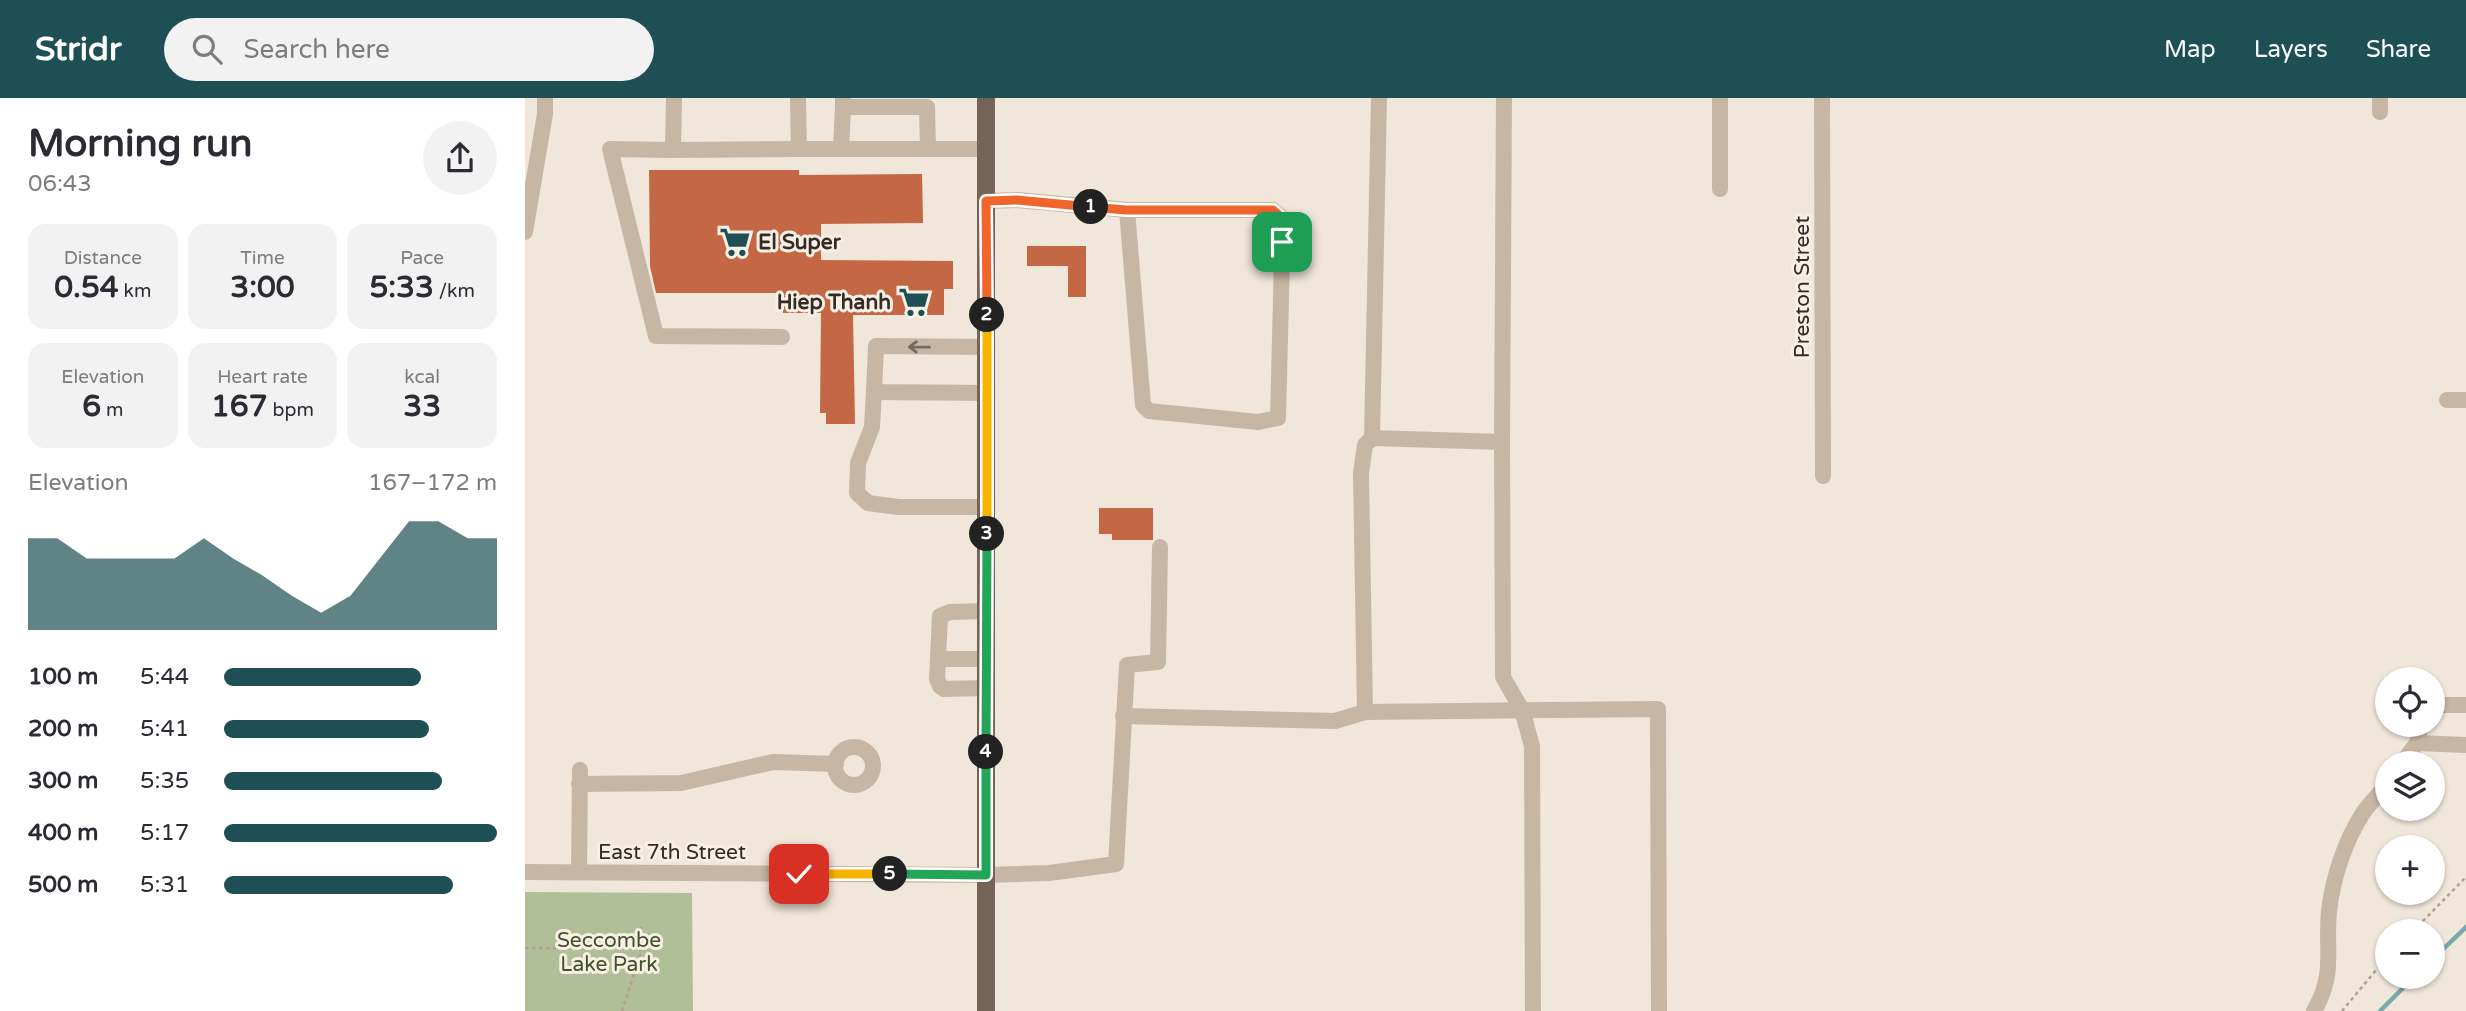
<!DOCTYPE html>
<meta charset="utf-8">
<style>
body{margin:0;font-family:"Varela Round",sans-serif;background:#f2f2f3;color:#2b2b33;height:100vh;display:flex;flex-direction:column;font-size:26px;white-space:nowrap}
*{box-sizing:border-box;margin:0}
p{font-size:23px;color:#7c7c81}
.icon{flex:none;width:38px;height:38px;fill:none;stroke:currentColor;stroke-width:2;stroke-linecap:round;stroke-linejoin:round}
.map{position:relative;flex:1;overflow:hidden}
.side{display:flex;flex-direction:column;background:#fff;width:525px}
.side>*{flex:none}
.fabs{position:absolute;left:1850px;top:569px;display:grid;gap:14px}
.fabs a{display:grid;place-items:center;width:70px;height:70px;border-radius:50%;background:#fff;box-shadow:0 2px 5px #0004;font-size:35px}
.pin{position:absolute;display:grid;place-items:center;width:60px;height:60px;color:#fff;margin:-30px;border-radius:14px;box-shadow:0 4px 10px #0006}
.km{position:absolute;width:35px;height:35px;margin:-18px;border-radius:50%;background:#222;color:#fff;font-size:19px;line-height:35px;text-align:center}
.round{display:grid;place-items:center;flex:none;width:74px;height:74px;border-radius:37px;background:#f2f2f3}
.summary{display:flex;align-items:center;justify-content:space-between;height:119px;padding:0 28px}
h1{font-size:38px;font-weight:700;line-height:52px}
.stats{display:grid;grid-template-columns:repeat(3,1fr);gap:10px;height:119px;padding:7px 28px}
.stats div{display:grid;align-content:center;border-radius:18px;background:#f2f2f3;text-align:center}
.stats b{font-size:30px;font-weight:700}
.stats small{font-size:19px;font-weight:400}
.stats p{font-size:19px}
.chart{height:196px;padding:14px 28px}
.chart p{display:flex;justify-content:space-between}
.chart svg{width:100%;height:126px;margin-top:7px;fill:#1d4f54;opacity:.7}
ul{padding:0 28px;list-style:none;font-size:23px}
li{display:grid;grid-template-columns:112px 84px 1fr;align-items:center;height:52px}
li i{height:18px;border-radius:9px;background:#1d4f54}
header{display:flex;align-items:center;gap:42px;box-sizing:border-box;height:98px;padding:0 35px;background:#1d4f54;color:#fff}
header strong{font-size:33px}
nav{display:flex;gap:38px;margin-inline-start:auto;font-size:24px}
.search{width:490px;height:63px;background:#f2f2f3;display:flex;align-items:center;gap:18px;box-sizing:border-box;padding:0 24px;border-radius:38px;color:#7c7c81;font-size:26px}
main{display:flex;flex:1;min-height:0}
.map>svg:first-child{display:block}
.green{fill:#b1bf99}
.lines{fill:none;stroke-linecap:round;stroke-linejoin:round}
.stream{stroke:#79a9ac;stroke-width:4.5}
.building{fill:#c36745}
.path{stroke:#b3a090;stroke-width:2.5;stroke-dasharray:3.5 3.5;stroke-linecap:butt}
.minor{stroke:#c8b6a5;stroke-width:16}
.major{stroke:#766358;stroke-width:18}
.oneway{stroke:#776a5f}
.split-1-casing{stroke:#fff;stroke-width:14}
.split-2-casing{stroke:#fff;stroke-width:14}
.split-3-casing{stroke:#fff;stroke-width:14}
.split-4-casing{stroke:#fff;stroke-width:14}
.split-5-casing{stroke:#fff;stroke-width:14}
.split-6-casing{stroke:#fff;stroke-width:14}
.split-1{stroke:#f0652b;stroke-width:9}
.split-2{stroke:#f0652b;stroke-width:9}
.split-3{stroke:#f5b400;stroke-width:9}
.split-4{stroke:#22a559;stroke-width:9}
.split-5{stroke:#22a559;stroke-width:9}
.split-6{stroke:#f5b400;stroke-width:9}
.labels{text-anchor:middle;stroke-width:6;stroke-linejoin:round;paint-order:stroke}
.poi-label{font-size:21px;font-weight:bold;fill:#342b26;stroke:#f8f0e5;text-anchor:start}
.street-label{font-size:21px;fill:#342b26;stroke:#f8f0e5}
.park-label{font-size:21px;fill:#42512b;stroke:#f8f0e5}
</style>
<header>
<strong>Stridr</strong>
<div class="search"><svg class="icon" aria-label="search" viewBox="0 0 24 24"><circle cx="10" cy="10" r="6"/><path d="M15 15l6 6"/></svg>Search here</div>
<nav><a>Map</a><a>Layers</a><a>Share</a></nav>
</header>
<main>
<section class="side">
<div class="summary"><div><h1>Morning run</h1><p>06:43</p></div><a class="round"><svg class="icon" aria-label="share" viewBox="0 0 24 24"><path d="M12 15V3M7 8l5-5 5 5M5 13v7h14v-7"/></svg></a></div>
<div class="stats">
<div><p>Distance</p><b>0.54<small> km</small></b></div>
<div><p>Time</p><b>3:00</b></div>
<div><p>Pace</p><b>5:33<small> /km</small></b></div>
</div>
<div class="stats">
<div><p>Elevation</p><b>6<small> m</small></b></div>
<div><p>Heart rate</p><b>167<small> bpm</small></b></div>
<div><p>kcal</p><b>33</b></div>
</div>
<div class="chart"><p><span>Elevation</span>167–172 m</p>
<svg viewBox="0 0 160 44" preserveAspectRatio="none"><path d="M0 44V12L10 12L20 19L30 19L40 19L50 19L60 12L70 19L80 25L90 32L100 38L110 32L120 19L130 6L140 6L150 12L160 12V44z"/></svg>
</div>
<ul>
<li><b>100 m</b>5:44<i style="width:72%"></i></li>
<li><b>200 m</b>5:41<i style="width:75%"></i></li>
<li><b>300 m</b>5:35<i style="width:80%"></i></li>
<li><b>400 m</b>5:17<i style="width:100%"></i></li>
<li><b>500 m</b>5:31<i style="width:84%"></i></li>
</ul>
</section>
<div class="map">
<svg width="1941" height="913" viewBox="0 0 1941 913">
<rect width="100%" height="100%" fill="#f0e6d9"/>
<polygon class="green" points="0,794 167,795 168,913 0,913"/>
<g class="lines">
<g class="stream">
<polyline points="1908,861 1941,829"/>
<polyline points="1855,913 1890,878"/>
</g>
</g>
<g class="building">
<polygon points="124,72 274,72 274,77 397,76 398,125 296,126 296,162 428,163 428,191 419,191 419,217 328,217 330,326 301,326 301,315 295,315 296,215 258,215 258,195 131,195 125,168"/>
<polygon points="502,148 561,148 561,199 543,199 543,168 502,168"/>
<polygon points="574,410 628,410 628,442 587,442 587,436 574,436"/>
</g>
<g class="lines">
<g class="path">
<polyline points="1888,833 1941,779"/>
<polyline points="0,850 117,851"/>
<polyline points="97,913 117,851 116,826"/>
<polyline points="1817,913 1862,859"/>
</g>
<g class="minor">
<polyline points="149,0 148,52 274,51"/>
<polyline points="273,0 274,51 461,51"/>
<polyline points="318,0 318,9 402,9 403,51"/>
<polyline points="1195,0 1195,91"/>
<polyline points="1297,0 1298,378"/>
<polyline points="1855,0 1855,14"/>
<polyline points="316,51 318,9"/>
<polyline points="148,52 85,51 131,238 257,239"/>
<polyline points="461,103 492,102 602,112 748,112 758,121 753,320 733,324 624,313 618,307 602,112"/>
<polyline points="0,134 20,16 20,0"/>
<polyline points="462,249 351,248 349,294 462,295"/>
<polyline points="349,294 347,329 333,365 332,395 343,405 373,409 462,409"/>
<polyline points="1922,302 1941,302"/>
<polyline points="847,340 854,0"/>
<polyline points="977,344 979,0"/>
<polyline points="413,561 461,561"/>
<polyline points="461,590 419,591 415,588 412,581 415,518 425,514 462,513"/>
<polyline points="1908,612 1918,607 1941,607"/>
<polyline points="840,614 836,375 840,347 847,340 977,344 978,579 997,612 1007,648 1008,913"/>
<polyline points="598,618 810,623 840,614 1133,611 1134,913"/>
<polyline points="1892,645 1941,647"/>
<circle cx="329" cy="668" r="19"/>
<polyline points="1877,665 1892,645 1896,626"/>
<polyline points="54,686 156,685 248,664 311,666"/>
<polyline points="0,774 461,777 524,775 591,766 602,567 633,564 635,449"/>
<polyline points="54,774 55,672"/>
<path d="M1789 913C1811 875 1800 853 1804 813 1808 779 1820 743 1838 715 1845 705 1855 696 1862 685"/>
</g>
<polyline class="major" points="461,913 461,0"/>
</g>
<defs><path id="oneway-shaft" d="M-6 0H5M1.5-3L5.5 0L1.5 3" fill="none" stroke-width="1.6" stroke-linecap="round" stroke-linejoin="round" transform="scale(1.75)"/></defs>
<use class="oneway" href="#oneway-shaft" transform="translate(394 249) rotate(-179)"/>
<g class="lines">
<g class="split-1-casing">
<polyline id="split-1" points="566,109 601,112 748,112 758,121 757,144"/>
</g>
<g class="split-2-casing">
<polyline id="split-2" points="462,217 461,103 492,102 566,109"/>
</g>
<g class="split-3-casing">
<polyline id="split-3" points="462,436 462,217"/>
</g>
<g class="split-4-casing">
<polyline id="split-4" points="461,654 462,436"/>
</g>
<g class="split-5-casing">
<polyline id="split-5" points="365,776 461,777 461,654"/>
</g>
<g class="split-6-casing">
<polyline id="split-6" points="274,776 365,776"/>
</g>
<use href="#split-1" class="split-1"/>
<use href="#split-2" class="split-2"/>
<use href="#split-3" class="split-3"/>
<use href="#split-4" class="split-4"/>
<use href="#split-5" class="split-5"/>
<use href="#split-6" class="split-6"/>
</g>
<defs>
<g id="supermarket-bare" transform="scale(2.415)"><path d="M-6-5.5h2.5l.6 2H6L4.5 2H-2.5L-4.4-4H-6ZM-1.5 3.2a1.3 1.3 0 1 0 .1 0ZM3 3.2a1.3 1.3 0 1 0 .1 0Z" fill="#1d4f54" stroke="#f8f0e5" stroke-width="2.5" paint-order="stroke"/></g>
</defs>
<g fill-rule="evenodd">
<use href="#supermarket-bare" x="210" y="144"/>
<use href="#supermarket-bare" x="389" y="204"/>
</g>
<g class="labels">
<g class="poi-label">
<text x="233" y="151">El Super</text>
<text x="366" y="211" text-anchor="end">Hiep Thanh</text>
</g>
<g class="street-label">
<text transform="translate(1277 189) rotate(-90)" y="7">Preston Street</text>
<text x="147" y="761">East 7th Street</text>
</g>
<g class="park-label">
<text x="84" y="849">Seccombe<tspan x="84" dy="24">Lake Park</tspan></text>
</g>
</g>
</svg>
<div class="fabs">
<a><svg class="icon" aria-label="locate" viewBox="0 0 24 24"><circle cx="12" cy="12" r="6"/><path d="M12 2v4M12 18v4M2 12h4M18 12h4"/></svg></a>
<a><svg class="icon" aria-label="layers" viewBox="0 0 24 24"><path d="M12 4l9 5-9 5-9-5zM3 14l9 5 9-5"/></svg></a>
<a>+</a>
<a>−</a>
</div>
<div class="pin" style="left:757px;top:144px;background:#1e9e55"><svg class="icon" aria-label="arrive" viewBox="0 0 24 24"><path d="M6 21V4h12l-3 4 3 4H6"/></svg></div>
<div class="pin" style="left:274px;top:776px;background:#d93025"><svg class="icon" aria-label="check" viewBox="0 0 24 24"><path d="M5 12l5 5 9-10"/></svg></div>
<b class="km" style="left:566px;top:109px">1</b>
<b class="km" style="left:462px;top:217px">2</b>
<b class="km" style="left:462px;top:436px">3</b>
<b class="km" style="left:461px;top:654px">4</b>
<b class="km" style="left:365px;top:776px">5</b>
</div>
</main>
